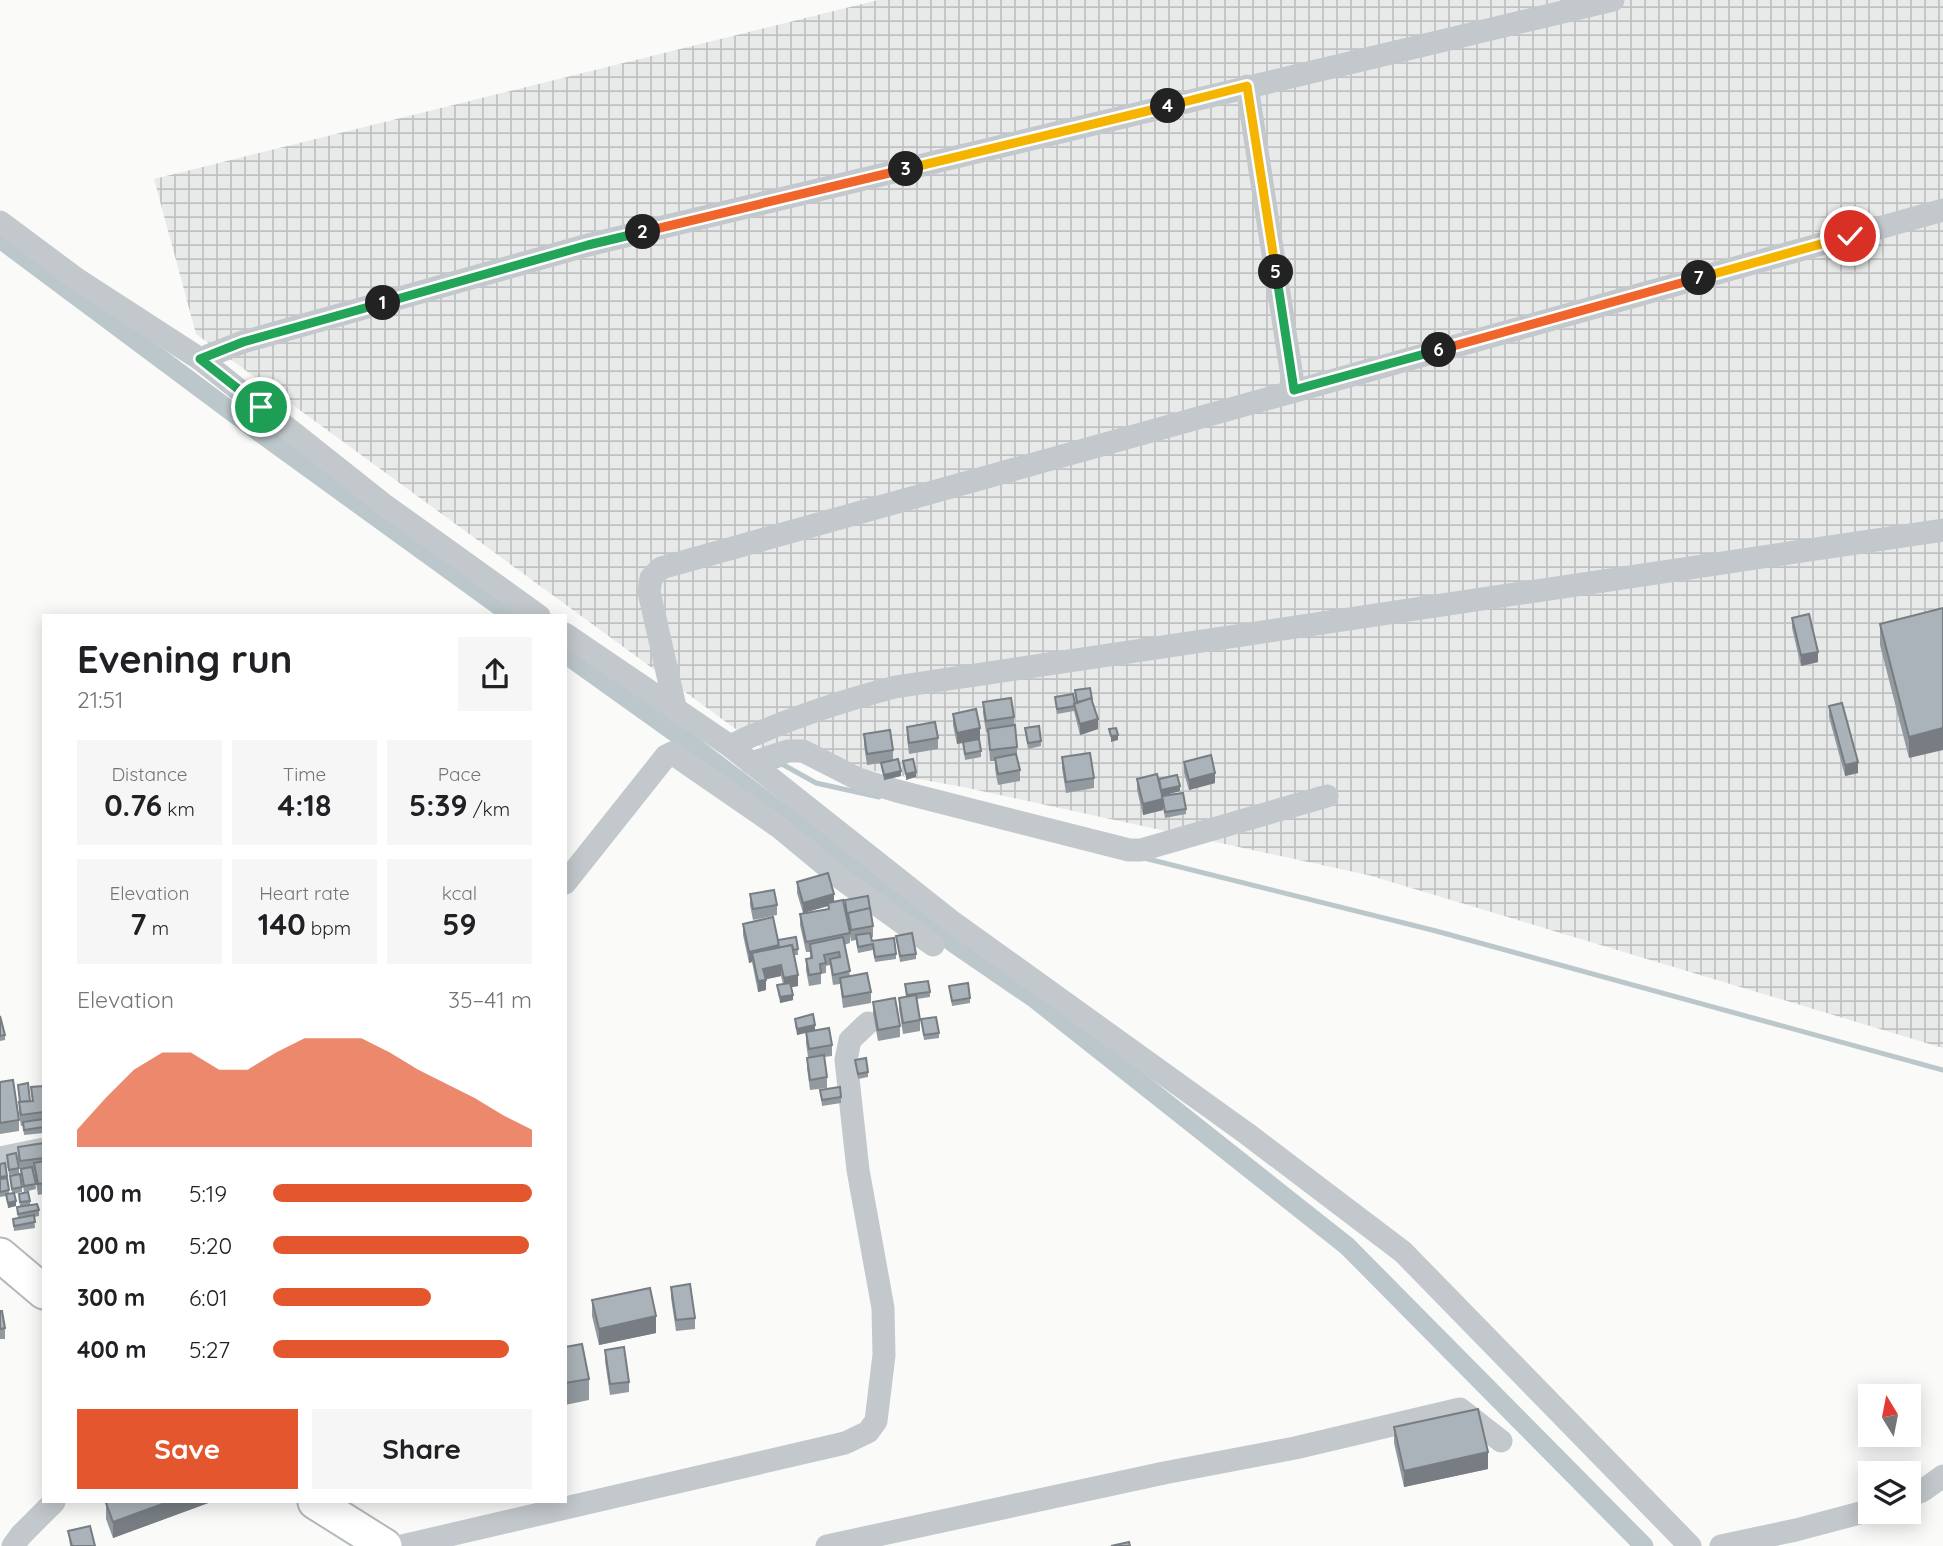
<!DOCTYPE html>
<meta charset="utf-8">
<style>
body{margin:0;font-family:Quicksand,sans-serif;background:#f6f6f6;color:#202124;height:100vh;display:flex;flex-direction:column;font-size:26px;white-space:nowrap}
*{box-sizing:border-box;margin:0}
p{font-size:23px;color:#757577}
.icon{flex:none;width:38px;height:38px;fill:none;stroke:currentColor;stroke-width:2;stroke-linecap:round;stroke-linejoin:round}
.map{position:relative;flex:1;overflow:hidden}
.side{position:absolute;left:42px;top:614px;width:525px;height:889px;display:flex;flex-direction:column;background:#fff;border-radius:0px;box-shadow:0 4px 18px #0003}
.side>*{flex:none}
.needle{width:46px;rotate:350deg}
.fabs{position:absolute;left:1858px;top:1384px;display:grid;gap:14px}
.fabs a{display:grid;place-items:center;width:63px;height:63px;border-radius:0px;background:#fff;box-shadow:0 4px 18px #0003;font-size:35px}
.pin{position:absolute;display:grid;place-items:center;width:60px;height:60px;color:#fff;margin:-30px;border:4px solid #fff;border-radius:50%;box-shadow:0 2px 7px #0007}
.km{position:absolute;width:35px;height:35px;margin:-18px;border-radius:50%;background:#222;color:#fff;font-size:19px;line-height:35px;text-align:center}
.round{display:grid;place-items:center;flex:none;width:74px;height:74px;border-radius:0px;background:#f6f6f6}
.head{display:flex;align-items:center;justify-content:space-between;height:119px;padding:0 35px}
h1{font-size:38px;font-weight:700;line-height:52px}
.metrics{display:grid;grid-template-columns:repeat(3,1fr);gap:10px;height:119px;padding:7px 35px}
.metrics div{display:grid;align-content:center;border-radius:0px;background:#f6f6f6;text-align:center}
.metrics b{font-size:30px;font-weight:700}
.metrics small{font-size:19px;font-weight:400}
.metrics p{font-size:19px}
.chart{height:196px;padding:14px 35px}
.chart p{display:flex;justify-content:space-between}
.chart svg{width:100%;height:126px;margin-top:7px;fill:#e4572e;opacity:.7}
.action{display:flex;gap:14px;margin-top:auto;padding:14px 35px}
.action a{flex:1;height:80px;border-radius:0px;background:#e4572e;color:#fff;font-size:28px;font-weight:700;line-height:80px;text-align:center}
.action a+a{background:#f6f6f6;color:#202124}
ul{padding:0 35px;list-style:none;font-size:23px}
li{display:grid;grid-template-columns:112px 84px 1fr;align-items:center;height:52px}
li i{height:18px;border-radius:9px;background:#e4572e}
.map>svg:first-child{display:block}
.industrial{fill:url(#industrial-grid)}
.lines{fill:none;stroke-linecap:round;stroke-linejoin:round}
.stream{stroke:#bbc7cb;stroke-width:5}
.canal{stroke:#bbc7cb;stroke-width:19}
.highway-casing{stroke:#b4b9bd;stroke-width:37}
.minor{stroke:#c3c8cc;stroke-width:23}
.highway{stroke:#fff;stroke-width:33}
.wall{fill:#929a9f}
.shaded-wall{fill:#777d82}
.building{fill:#aab3b9;stroke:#777d82;stroke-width:2}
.split-1-casing{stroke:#fff;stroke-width:14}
.split-2-casing{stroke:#fff;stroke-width:14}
.split-3-casing{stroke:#fff;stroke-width:14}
.split-4-casing{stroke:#fff;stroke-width:14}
.split-5-casing{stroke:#fff;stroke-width:14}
.split-6-casing{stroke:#fff;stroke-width:14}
.split-7-casing{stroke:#fff;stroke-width:14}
.split-8-casing{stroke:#fff;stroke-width:14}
.split-1{stroke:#22a559;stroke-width:9}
.split-2{stroke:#22a559;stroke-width:9}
.split-3{stroke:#f0652b;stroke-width:9}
.split-4{stroke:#f5b400;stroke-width:9}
.split-5{stroke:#f5b400;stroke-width:9}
.split-6{stroke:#22a559;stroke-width:9}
.split-7{stroke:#f0652b;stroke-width:9}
.split-8{stroke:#f5b400;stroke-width:9}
</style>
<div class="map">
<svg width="1943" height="1546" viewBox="0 0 1943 1546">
<defs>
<pattern id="industrial-grid" width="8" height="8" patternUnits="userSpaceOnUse" patternTransform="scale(1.75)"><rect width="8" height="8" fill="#e8e9e9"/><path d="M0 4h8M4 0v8" fill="none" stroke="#c0c1c2"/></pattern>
</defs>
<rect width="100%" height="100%" fill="#fafaf8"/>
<polygon class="industrial" points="878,0 1943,0 1943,1048 1368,875 963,787 767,752 196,334 154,179"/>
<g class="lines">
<g class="stream">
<polyline points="777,766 782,764 816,783 879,797"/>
<polyline points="1144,858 1436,931 1943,1070"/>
</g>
<g class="canal">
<polyline points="0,239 267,438 513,616"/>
<polyline points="565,654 684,739 956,945 1035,999 1347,1246 1644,1546"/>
</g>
<g class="highway-casing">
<g id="highway">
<polyline points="0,1255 44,1292"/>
<polyline points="315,1502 385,1546"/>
</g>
</g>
<g class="minor">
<polyline points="1247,86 1294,390"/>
<polyline points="0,222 78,280 200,359 383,504 539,616"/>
<polyline points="200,359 243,342 588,245 1613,0"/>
<polyline points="565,634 730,746 951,921 1246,1133 1403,1252 1690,1546"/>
<polyline points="676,711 649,592 651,578 661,568 1943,210"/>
<path d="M730 746C783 720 838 702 895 687L1943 530"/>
<polyline points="751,763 788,751 803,751 858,779 897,791 1129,850 1141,850 1327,796"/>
<polyline points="565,883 666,756 672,753 779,827 843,880 933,945"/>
<polyline points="0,1158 44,1149"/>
<polyline points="1909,1496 1922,1491 1943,1476"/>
<polyline points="13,1546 21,1535 54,1502"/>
<polyline points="402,1546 845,1443 868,1432 876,1421 884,1355 883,1308 858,1170 846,1060 850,1040 868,1023"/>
<polyline points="827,1546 1164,1473 1295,1448 1460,1409 1501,1441"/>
<polyline points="1721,1546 1796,1530 1871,1510"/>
</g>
<use href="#highway" class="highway"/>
</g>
<g class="wall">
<polygon points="1943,608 1909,758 1880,645 1880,624"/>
<polygon points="1792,618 1818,662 1801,666 1792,628"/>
<polygon points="1075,690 1098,729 1080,735 1074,711 1057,714 1055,697 1076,703"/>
<polygon points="983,702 1014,717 1014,726 1017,747 1017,758 1020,770 1020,781 998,785 995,769 995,761 990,761 988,732 986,732 983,713"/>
<polygon points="1829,706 1858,773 1845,776 1829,717"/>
<polygon points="953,714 980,739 968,741 981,751 981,757 965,760 963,743 957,744 953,725"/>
<polygon points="907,727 938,738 938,749 909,754 907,738"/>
<polygon points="1025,728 1041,741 1041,746 1028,749"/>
<polygon points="864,734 893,750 893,760 901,776 884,780 881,763 867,765 864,745"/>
<polygon points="1062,757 1094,778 1094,788 1066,793 1062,768"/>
<polygon points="1184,762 1215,783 1189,790 1184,773"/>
<polygon points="1137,779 1159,782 1180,791 1162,796 1186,809 1186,814 1165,818 1163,805 1163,810 1143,815 1137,790"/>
<polygon points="797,882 845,906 845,900 873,926 873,937 871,937 872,941 896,954 896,959 875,962 873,950 858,953 856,940 851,941 850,935 850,943 844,945 850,976 871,992 871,1003 843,1008 840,984 833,985 830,965 826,966 826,973 821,974 821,984 809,986 806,970 806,959 810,958 810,952 806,952 800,925 800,914 828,909 828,906 803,913 797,893"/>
<polygon points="750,894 777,905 777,915 753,920 750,905"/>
<polygon points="743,924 778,942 798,949 798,955 794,955 798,986 791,987 793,1000 780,1003 777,985 783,984 781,976 766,979 766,990 758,992 752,962 749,963 743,935"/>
<polygon points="896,936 916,954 916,959 900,962"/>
<polygon points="905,984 930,992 930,997 917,999 920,1020 920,1031 903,1034 899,1009 899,998 906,997"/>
<polygon points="949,986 970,998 970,1003 952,1006"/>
<polygon points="873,1002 900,1026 900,1037 878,1041 873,1013"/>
<polygon points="0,1016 5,1035 5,1040 0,1041"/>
<polygon points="795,1019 815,1030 832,1045 832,1056 824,1057 827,1077 827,1088 810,1090 807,1068 807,1058 808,1057 806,1043 806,1033 797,1035 795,1024"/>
<polygon points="921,1019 939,1033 939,1038 924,1040"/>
<polygon points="855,1060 868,1072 868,1077 858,1079"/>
<polygon points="0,1082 19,1120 19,1131 0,1134"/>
<polygon points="18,1085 30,1101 32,1101 31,1087 44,1092 44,1133 24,1135 23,1126 21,1126 19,1113 20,1102"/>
<polygon points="820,1090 841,1097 841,1103 822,1106"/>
<polygon points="44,1143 44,1194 38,1195 34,1170 33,1170 36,1189 24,1192 18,1158 18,1147"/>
<polygon points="7,1155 19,1168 19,1174 9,1175"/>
<polygon points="0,1164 7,1176 9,1193 12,1193 10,1176 22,1187 22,1192 14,1194 16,1206 8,1208 6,1196 0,1197"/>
<polygon points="19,1194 30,1201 30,1205 39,1210 39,1216 34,1217 35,1228 14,1231 13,1219 18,1218 17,1207 20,1207"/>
<polygon points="671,1287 695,1318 695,1329 676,1331 671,1298"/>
<polygon points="592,1300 656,1333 599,1345 592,1316"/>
<polygon points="0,1311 5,1328 5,1339 0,1339"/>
<polygon points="565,1347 589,1379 589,1400 565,1405"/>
<polygon points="605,1350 629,1382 629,1392 610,1395 605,1361"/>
<polygon points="1394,1427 1488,1469 1404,1487 1394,1443"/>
<polygon points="211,1502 113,1538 106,1519 106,1503"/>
<polygon points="68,1531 95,1546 70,1546"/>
</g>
<g class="shaded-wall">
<polygon points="1818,652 1818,662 1801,666 1801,655"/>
<polygon points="1098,719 1098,729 1080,735 1080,724"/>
<polygon points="980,728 980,739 957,744 957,733"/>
<polygon points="1943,728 1943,750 1909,758 1909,737"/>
<polygon points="1118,735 1118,740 1111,742 1111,736"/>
<polygon points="1858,762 1858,773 1845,776 1845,765"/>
<polygon points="901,771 901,776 884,780 884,775"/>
<polygon points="916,772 916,777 906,780 906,774"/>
<polygon points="1215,773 1215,783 1189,790 1189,780"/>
<polygon points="1180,786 1180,791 1161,796 1161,790"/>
<polygon points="1163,799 1163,810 1143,815 1143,804"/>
<polygon points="834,894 834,905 828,903 828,906 803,913 803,903"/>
<polygon points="779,945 779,956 752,953 752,962 749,963 749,952"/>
<polygon points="781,965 781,976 763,980 763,969"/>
<polygon points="798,975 798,986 784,989 784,978"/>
<polygon points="766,980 766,990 758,992 758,981"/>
<polygon points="793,995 793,1000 780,1003 780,997"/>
<polygon points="815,1025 815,1030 797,1035 797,1029"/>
<polygon points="16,1201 16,1206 8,1208 8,1203"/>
<polygon points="656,1316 656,1333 599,1345 599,1329"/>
<polygon points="1488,1452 1488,1469 1404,1487 1404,1471"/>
<polygon points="168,1502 211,1502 113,1538 113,1522"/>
</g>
<g class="building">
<polygon points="1943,608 1943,728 1909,737 1880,624"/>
<polygon points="1809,614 1818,652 1801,655 1792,618"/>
<polygon points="1090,688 1092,699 1077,702 1075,690"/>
<polygon points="1073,694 1075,703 1074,704 1075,706 1057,709 1055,697"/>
<polygon points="1011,698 1014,717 986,721 983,702"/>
<polygon points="1091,698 1098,719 1080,724 1074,704"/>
<polygon points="1842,703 1858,762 1845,765 1829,706"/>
<polygon points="976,709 980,728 957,733 953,714"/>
<polygon points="935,722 938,738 909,743 907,727"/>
<polygon points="1015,725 1017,747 990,750 988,729"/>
<polygon points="1039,726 1041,741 1028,743 1025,728"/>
<polygon points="1116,728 1118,735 1111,736 1109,729"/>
<polygon points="890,730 893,750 867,754 864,734"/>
<polygon points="979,739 981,751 965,754 963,742"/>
<polygon points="1090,753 1094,778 1066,782 1062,757"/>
<polygon points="1016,754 1020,770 998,774 995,758"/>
<polygon points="1211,755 1215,773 1189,780 1184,762"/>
<polygon points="898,759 901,771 884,775 881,763"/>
<polygon points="913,759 916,772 906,774 903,761"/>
<polygon points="1157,774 1163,799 1143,804 1137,779"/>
<polygon points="1177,775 1180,786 1161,790 1159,779"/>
<polygon points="1183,793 1186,809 1165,812 1162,796"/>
<polygon points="828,873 834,894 803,903 797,882"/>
<polygon points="774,890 777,905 753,909 750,894"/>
<polygon points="868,896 870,909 848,913 848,914 847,915 845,900"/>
<polygon points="843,900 850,933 806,942 800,914 829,909 828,903"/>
<polygon points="870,908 873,926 851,930 848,913"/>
<polygon points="773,917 779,945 749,952 743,924"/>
<polygon points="870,933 872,941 894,938 896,954 875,957 873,944 858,947 856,935"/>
<polygon points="912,933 916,954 900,956 896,936"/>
<polygon points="796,937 798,949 793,950 792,945 779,948 778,940"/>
<polygon points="843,937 850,971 833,975 830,959 840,957 839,952 824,955 826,963 820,964 821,973 809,975 806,959 812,958 810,944"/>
<polygon points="792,945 798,975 784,978 781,965 763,969 766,980 758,981 752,953"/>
<polygon points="867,973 871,992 843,997 840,978"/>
<polygon points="928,981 930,992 907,995 905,984"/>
<polygon points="790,983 793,995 780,997 777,985"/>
<polygon points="968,983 970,998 952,1001 949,986"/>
<polygon points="916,995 920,1020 903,1023 899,998"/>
<polygon points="895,998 900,1026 878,1030 873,1002"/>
<polygon points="813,1014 815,1025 797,1029 795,1019"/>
<polygon points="0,1016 5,1035 0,1036"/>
<polygon points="936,1017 939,1033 924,1035 921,1019"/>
<polygon points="829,1028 832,1045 809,1049 806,1032"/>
<polygon points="824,1055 827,1077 810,1080 807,1058"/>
<polygon points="866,1058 868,1072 858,1074 855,1060"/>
<polygon points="13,1080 19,1120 0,1123 0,1082"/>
<polygon points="28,1083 30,1101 20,1102 18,1085"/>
<polygon points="43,1086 44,1112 21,1115 19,1102 33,1101 31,1087"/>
<polygon points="840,1087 841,1097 822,1100 820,1090"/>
<polygon points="44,1119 44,1127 24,1130 23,1122"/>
<polygon points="44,1143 44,1158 20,1161 18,1147"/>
<polygon points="16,1153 19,1168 9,1170 7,1155"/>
<polygon points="44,1161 44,1183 38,1184 34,1163"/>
<polygon points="5,1163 7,1176 0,1177 0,1164"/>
<polygon points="32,1167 36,1184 24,1186 21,1169"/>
<polygon points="20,1174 22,1187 12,1189 10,1176"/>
<polygon points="7,1178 9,1190 0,1192 0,1179"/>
<polygon points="28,1192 30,1201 20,1202 19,1194"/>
<polygon points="14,1193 16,1201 8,1203 6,1194"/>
<polygon points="37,1204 39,1210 18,1214 17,1207"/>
<polygon points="34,1215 35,1222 14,1226 13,1219"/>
<polygon points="690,1284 695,1318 676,1320 671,1287"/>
<polygon points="650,1288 656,1316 599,1329 592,1300"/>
<polygon points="0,1311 2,1311 5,1328 0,1329"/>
<polygon points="582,1344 589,1379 565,1383 565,1347"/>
<polygon points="624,1347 629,1382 610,1384 605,1350"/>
<polygon points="1478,1409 1488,1452 1404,1471 1394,1427"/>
<polygon points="108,1502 168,1502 113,1522 106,1503"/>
<polygon points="90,1526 95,1546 72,1546 68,1531"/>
<polygon points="1129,1542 1130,1546 1111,1546"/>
</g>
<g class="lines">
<g class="split-1-casing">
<polyline id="split-1" points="261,407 200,359 243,342 383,303"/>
</g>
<g class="split-2-casing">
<polyline id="split-2" points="383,303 588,245 643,232"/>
</g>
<g class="split-3-casing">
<polyline id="split-3" points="643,232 906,169"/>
</g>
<g class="split-4-casing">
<polyline id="split-4" points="906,169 1168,106"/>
</g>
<g class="split-5-casing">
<polyline id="split-5" points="1168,106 1247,86 1276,272"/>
</g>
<g class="split-6-casing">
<polyline id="split-6" points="1276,272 1294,390 1439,350"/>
</g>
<g class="split-7-casing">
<polyline id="split-7" points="1439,350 1699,278"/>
</g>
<g class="split-8-casing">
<polyline id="split-8" points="1699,278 1850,236"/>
</g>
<use href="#split-1" class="split-1"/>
<use href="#split-2" class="split-2"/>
<use href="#split-3" class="split-3"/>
<use href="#split-4" class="split-4"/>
<use href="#split-5" class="split-5"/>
<use href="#split-6" class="split-6"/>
<use href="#split-7" class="split-7"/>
<use href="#split-8" class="split-8"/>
</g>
</svg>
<div class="fabs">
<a><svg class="needle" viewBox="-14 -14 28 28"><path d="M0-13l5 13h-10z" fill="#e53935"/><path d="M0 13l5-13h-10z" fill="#757577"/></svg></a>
<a><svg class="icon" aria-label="layers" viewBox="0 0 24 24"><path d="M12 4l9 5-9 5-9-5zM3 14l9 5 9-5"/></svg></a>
</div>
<div class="pin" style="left:261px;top:407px;background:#1e9e55"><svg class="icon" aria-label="arrive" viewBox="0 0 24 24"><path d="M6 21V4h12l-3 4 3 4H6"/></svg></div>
<div class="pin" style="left:1850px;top:236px;background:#d93025"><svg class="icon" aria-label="check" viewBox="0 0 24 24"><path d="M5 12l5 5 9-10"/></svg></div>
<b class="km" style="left:383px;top:303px">1</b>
<b class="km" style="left:643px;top:232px">2</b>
<b class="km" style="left:906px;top:169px">3</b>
<b class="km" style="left:1168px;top:106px">4</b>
<b class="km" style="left:1276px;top:272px">5</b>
<b class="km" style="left:1439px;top:350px">6</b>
<b class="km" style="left:1699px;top:278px">7</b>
<section class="side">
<div class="head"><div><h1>Evening run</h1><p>21:51</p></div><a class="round"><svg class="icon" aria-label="share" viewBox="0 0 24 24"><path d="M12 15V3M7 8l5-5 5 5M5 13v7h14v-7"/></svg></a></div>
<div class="metrics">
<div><p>Distance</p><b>0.76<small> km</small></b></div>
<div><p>Time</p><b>4:18</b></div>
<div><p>Pace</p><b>5:39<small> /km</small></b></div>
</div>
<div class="metrics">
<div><p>Elevation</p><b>7<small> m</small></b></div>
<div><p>Heart rate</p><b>140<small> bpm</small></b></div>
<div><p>kcal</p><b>59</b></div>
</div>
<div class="chart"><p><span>Elevation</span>35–41 m</p>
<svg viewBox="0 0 160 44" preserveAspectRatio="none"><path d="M0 44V38L10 27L20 17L30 11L40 11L50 17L60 17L70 11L80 6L90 6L100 6L110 11L120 17L130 22L140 27L150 33L160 38V44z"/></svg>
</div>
<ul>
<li><b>100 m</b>5:19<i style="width:100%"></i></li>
<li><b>200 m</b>5:20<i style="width:99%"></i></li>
<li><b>300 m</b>6:01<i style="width:61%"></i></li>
<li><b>400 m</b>5:27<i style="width:91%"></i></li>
</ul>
<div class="action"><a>Save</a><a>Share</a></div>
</section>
</div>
